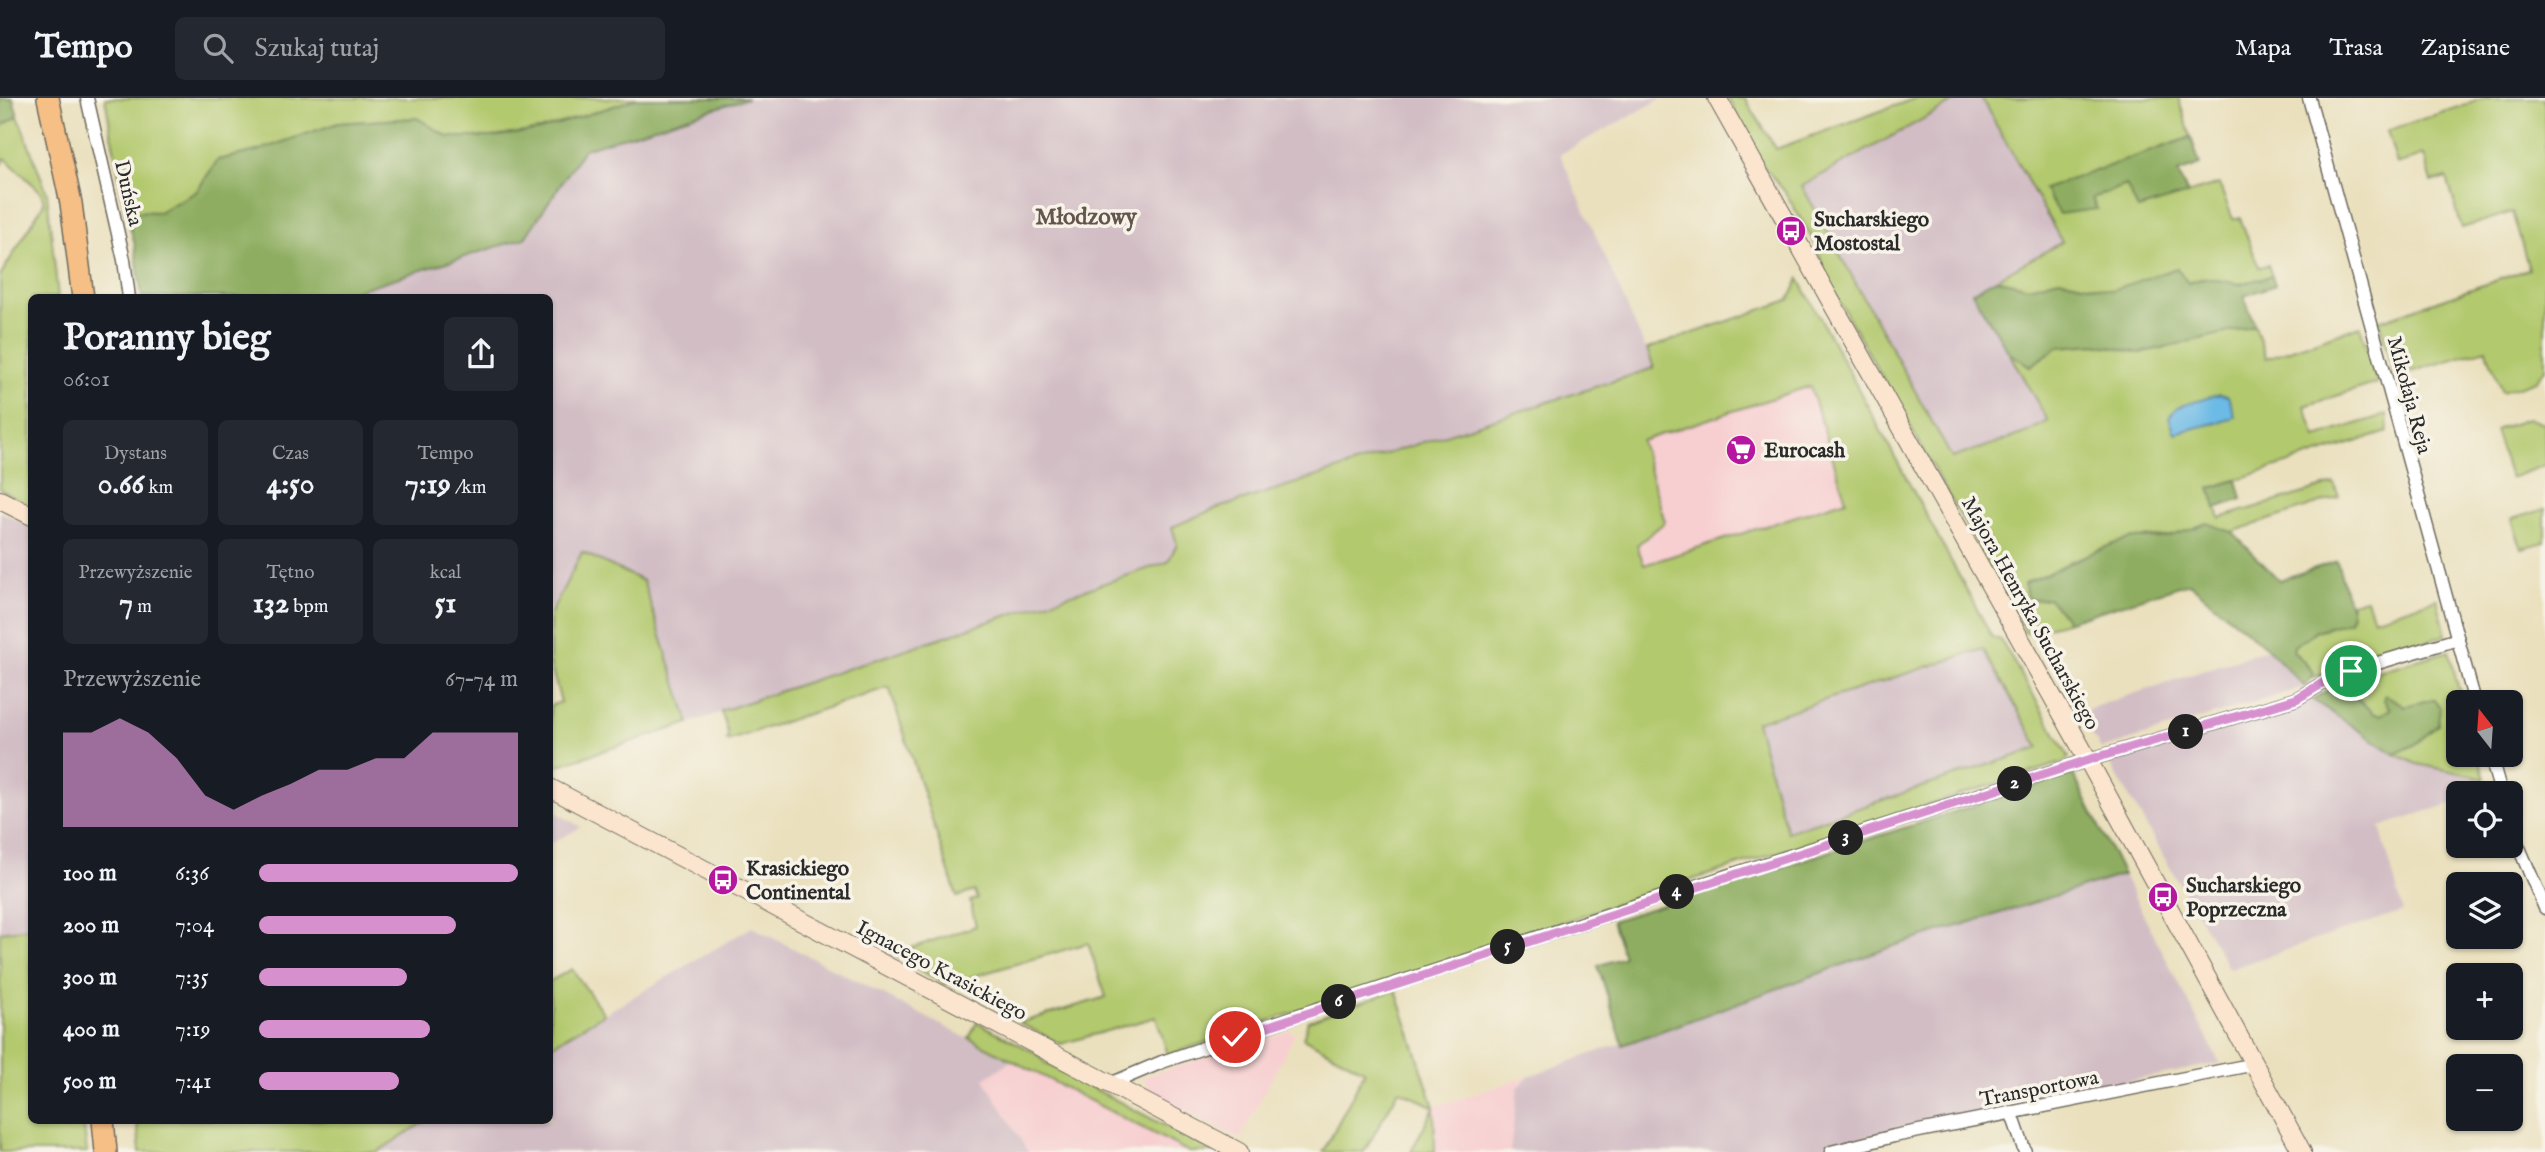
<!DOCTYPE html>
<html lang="pl">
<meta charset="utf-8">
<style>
body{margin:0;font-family:"IM FELL English",serif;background:#242831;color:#f1f3f6;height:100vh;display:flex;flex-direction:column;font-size:26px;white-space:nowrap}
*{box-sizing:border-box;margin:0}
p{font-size:23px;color:#9ea1a6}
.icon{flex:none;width:38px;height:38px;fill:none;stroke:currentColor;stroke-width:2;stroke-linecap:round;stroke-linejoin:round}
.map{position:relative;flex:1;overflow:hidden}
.panel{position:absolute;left:28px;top:196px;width:525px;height:830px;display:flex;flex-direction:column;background:#171b24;border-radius:10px;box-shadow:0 2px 5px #0004}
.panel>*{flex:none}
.needle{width:46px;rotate:343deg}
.fabs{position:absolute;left:2446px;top:592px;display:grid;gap:14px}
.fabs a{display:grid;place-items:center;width:77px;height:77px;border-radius:10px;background:#171b24;box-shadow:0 2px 5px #0004;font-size:35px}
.pin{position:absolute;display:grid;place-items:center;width:60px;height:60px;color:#fff;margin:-30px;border:4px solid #fff;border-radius:50%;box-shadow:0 2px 7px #0007}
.km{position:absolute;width:35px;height:35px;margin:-18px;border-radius:50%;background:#222;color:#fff;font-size:19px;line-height:35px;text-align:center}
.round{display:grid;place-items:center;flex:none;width:74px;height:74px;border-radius:10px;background:#242831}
.overview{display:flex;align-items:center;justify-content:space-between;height:119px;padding:0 35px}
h1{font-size:38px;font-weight:700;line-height:52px}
.stats{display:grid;grid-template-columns:repeat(3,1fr);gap:10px;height:119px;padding:7px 35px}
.stats div{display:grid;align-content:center;border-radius:10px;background:#242831;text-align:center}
.stats b{font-size:30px;font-weight:700}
.stats small{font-size:19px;font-weight:400}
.stats p{font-size:19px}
.chart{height:196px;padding:14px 35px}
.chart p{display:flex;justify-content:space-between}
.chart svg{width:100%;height:126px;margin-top:7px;fill:#d690ce;opacity:.7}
ul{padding:0 35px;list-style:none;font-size:23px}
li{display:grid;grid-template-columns:112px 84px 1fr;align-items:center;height:52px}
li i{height:18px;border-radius:9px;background:#d690ce}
header{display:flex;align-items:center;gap:42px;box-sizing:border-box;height:98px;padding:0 35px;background:#171b24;border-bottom:2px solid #363941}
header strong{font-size:33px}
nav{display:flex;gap:38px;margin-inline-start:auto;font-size:24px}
.search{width:490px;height:63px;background:#242831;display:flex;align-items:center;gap:18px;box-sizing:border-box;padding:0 24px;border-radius:10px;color:#9ea1a6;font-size:26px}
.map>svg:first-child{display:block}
.built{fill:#f7cfd0}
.industrial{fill:#d2bdc5}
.green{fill:#b3c96e;stroke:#6f7a4c;stroke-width:2;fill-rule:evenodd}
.forest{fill:#8ead61;stroke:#5c6c46;stroke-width:2}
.water{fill:#6cbae6;stroke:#4c7288;stroke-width:2}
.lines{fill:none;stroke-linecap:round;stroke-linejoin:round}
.street-casing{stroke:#6e6a5e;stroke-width:15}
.secondary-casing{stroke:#6e6a5e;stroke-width:20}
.primary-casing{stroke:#6e6a5e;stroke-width:24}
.street{stroke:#fff;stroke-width:12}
.secondary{stroke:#fbe5cf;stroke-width:18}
.primary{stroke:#f5bf86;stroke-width:21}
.route-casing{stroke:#fff;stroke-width:14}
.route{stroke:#d690ce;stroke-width:9}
.labels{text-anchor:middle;stroke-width:7;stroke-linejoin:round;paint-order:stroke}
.street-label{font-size:21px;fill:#2b2b2b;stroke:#f7f3e8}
.poi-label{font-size:21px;font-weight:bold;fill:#2b2b2b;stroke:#f7f3e8;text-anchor:start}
.neighbourhood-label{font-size:23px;font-weight:bold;fill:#65564d;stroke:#f7f3e8}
</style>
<header>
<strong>Tempo</strong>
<div class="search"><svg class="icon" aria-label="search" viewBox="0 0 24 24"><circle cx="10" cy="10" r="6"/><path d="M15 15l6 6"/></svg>Szukaj tutaj</div>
<nav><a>Mapa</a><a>Trasa</a><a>Zapisane</a></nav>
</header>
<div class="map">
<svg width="2545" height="1054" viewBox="0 0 2545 1054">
<rect width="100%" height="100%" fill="#f7f3e8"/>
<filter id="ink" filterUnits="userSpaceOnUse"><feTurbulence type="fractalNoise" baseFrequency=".0143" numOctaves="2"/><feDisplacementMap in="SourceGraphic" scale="14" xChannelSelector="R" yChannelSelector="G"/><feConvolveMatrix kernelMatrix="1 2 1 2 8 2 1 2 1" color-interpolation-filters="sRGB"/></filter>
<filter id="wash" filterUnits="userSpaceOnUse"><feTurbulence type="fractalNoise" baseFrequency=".00686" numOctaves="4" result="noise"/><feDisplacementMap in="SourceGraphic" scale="28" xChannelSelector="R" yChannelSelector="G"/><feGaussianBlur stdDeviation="1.57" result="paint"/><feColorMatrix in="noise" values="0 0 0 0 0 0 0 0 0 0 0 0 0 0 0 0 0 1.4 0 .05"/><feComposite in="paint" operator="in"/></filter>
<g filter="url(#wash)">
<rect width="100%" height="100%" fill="#eae0bd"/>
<g class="built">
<polygon points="1810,287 1847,402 1644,468 1637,447 1665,423 1641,343"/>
<polygon points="1290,933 1295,936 1240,1041 1151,995 1143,979"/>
<polygon points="1011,963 1189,1054 1028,1054 984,981"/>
<polygon points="1529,978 1518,989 1510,1054 1435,1054 1434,1009"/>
</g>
<g class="industrial">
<polygon points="748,0 1663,0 1560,56 1654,270 1212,412 1173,429 1177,446 1168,464 689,625 643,483 582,454 550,517 550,200 335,200 525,140 584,51"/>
<polygon points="1961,0 1981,0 2062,144 1972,194 2049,323 2039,330 1952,360 1801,88"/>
<polygon points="0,414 32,429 31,830 0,834"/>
<polygon points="1983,551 2039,650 1787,734 1755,624"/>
<polygon points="2268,551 2305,589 2101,651 2079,614"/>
<polygon points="2313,602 2416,666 2485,680 2489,694 2459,695 2459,703 2380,729 2403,813 2229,871 2109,664"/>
<polygon points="550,711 581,729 550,746"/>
<polygon points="2123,777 2220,965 1896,1030 1811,1054 1510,1054 1518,989 1529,978 1897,847"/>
<polygon points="752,829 1011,963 984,981 1028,1054 377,1054 427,1022 550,1022 550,948"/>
</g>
<g class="green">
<polygon points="105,0 638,0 540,32 492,39 448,39 417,20 338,25 257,53 218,62 196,94 159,114 125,113"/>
<path d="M1728 0H1745L1776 51 1916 0H1961L1802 88 1952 360 2028 334 2048 323 2009 255 2030 268 2058 249 2096 246 2140 255 2255 228 2266 260 2360 228 2377 285 2305 308 2316 339 2387 316 2388 334 2210 390 2220 420 2334 386 2339 399 2232 434C2204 425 2174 444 2147 438L2069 463 2063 470 2024 485 2027 499 2032 502 2049 500 2066 519V524L2026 535 1827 181 1817 149 1785 94 1764 69Z"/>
<polygon points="1981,0 2178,0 2191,39 2044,91 2097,111 2092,100 2127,87 2138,111 2219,86 2233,121 2240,120 2259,169 2268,167 2272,178 2240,186 2205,180 2187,185 2176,171 2112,192 2059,181 2029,189 1996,181 2062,144"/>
<polygon points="2485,0 2545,0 2545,271 2536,283 2502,294 2486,251 2394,279 2379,223 2529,171 2512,114 2462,130 2447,80 2432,84 2424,57 2397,66 2387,33"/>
<polygon points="18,18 47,95 58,199 32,200 31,409 0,391 0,178 44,105 41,94 5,60 0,68 0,29"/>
<path d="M1799 181 1992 539 2001 542 2069 659 2064 664 1625 803 1168 957 1156 919 1061 946 1019 925 1106 899 1088 845 944 887 893 856 976 828 970 803 977 801 974 793 957 799 889 589 727 643 728 635 721 613 1168 464 1177 446 1172 429 1212 412 1654 270 1647 251 1789 202ZM1810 288 1846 402 1644 467 1637 447 1665 424 1641 343ZM1983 551 2039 650 1787 734 1756 624Z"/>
<polygon points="2527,321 2545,325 2545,367 2510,380 2495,332"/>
<polygon points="2545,411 2545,444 2521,450 2512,421"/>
<polygon points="582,454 643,483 689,625 550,670 550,608 561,604 550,565 550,517"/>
<polygon points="2366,501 2373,521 2437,501 2446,537 2311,580 2314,574 2293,553 2294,548 2316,533 2349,523 2351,505"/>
<polygon points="2449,553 2462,604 2459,604 2459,656 2477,656 2485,680 2417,666 2395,656 2414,647 2438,627 2425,605 2405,608 2386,598 2390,611 2381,617 2374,616 2340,584"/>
<polygon points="31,830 32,1022 83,1022 87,1054 0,1054 0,834"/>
<polygon points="572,871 604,916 550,948 550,883"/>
<polygon points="1396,892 1434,1009 1435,1054 1411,1054 1434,1009 1399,992 1364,1054 1323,1054 1365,973 1303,940 1308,923"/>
<polygon points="977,924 1036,955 1045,965 1215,1054 1189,1054 969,940"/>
<polygon points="137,1022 427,1022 377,1054 140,1054"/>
</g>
<g class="forest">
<polygon points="0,0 13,0 18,18 0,29"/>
<polygon points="638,0 748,0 584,51 525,140 335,199 142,199 134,143 125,113 159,114 196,94 218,62 257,53 338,25 417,20 448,39 492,39 540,32"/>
<polygon points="2191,39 2200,67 2178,75 2188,96 2138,111 2126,87 2092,100 2097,111 2059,116 2044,91"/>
<polygon points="2177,170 2188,185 2205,180 2240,186 2272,178 2275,187 2244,198 2255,228 2140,255 2096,246 2058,249 2030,268 2009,255 1972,194 1996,181 2029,189 2059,181 2112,192"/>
<polygon points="2237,382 2242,401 2216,410 2210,390"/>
<path d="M2207 425 2232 434 2279 482 2337 463 2352 516 2349 523 2316 533 2294 548 2293 553 2314 575 2305 589 2268 551 2189 485 2066 524 2065 519 2049 500 2032 502 2027 499 2024 485C2060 472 2090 452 2128 441 2140 438 2149 441 2160 440 2176 438 2192 430 2207 425Z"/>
<polygon points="2340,584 2374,616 2381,617 2390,611 2384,602 2386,597 2405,608 2433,601 2440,610 2438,627 2414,647 2395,656 2313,602"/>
<polygon points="2073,676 2123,777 1897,847 1623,947 1598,868 1624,859 1612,823"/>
</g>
<polygon class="water" points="2220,296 2228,298 2235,318 2231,321 2175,335 2169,320 2177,309"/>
</g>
<g filter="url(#ink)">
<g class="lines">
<g class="street-casing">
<g id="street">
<polyline points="87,0 124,162 129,200"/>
<polyline points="2309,0 2475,604"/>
<polyline points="2490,656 2501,695"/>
<polyline points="2511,731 2545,810"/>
<polyline points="1110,986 1162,964 1308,914 1647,804 2088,662 2296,601 2325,584 2351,573 2458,541"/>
<polyline points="2012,1016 2025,1054"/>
<polyline points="1831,1054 1894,1038 2255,966"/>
</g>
</g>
<g class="secondary-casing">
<g id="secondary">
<polyline points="1717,0 2088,662 2302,1054"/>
<polyline points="0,402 32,418"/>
<polyline points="550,690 1239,1054"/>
</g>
</g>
<g class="primary-casing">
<g id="primary">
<polyline points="48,0 71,105 83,200"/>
<polyline points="103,1022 106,1054"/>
</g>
</g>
<use href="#street" class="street"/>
<use href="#secondary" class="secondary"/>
<use href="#primary" class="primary"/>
</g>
</g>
<g class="lines" filter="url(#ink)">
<g class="route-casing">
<polyline id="route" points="1235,939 2088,662 2296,601 2325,584 2351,573"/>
</g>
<use href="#route" class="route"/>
</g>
<defs>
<g id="bus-disc" transform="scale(1.575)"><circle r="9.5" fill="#b5179e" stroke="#f7f3e8"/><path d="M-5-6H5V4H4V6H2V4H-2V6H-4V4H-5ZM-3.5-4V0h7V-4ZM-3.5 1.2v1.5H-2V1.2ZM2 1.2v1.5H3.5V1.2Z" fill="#fff"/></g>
<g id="supermarket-disc" transform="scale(1.575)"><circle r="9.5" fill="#b5179e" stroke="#f7f3e8"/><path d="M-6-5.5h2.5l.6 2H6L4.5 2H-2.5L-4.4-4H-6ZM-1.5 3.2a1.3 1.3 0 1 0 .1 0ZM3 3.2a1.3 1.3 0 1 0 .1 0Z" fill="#fff"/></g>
</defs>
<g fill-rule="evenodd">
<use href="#bus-disc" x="1791" y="133"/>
<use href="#supermarket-disc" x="1741" y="352"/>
<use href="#bus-disc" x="723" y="782"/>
<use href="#bus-disc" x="2163" y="799"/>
</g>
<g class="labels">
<g class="street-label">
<text transform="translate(129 95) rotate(77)" y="7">Duńska</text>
<text transform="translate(2410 297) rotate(75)" y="7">Mikołaja Reja</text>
<text transform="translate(2031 515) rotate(61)" y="7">Majora Henryka Sucharskiego</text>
<text transform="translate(942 872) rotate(28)" y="7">Ignacego Krasickiego</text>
<text transform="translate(2039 990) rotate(-11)" y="7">Transportowa</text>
</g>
<g class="poi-label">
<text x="1814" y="128">Sucharskiego<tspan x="1814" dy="24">Mostostal</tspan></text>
<text x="1764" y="359">Eurocash</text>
<text x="746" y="777">Krasickiego<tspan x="746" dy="24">Continental</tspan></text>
<text x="2186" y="794">Sucharskiego<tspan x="2186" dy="24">Poprzeczna</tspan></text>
</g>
<g class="neighbourhood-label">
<text x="1086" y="126">Młodzowy</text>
</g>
</g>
</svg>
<div class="fabs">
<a><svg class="needle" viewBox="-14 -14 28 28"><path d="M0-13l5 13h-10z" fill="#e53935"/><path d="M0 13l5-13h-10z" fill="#9ea1a6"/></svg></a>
<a><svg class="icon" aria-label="locate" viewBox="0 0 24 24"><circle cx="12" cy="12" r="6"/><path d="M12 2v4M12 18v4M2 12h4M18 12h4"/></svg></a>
<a><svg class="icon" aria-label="layers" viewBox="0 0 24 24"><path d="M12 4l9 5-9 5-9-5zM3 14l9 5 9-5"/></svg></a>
<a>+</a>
<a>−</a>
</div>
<div class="pin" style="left:2351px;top:573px;background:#1e9e55"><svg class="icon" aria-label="arrive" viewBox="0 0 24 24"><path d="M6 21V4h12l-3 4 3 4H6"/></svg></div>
<div class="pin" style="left:1235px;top:939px;background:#d93025"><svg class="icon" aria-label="check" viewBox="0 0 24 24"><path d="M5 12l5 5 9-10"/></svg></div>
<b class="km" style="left:2186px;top:634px">1</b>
<b class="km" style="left:2015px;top:686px">2</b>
<b class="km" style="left:1846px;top:740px">3</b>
<b class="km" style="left:1677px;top:794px">4</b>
<b class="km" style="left:1508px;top:849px">5</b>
<b class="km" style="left:1339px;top:904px">6</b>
<section class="panel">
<div class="overview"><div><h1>Poranny bieg</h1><p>06:01</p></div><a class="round"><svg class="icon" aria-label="share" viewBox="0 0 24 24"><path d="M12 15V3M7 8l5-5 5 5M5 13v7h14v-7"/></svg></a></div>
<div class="stats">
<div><p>Dystans</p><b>0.66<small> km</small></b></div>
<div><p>Czas</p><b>4:50</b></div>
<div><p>Tempo</p><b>7:19<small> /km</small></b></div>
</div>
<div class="stats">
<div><p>Przewyższenie</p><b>7<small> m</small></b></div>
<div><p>Tętno</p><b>132<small> bpm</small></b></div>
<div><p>kcal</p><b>51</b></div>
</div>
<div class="chart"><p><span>Przewyższenie</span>67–74 m</p>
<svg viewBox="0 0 160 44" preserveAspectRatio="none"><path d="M0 44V11L10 11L20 6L30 11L40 20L50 33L60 38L70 33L80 29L90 24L100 24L110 20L120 20L130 11L140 11L150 11L160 11V44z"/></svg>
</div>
<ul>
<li><b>100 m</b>6:36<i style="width:100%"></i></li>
<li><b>200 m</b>7:04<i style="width:76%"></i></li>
<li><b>300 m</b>7:35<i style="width:57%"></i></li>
<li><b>400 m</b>7:19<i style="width:66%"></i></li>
<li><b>500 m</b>7:41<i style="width:54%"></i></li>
</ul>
</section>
</div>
